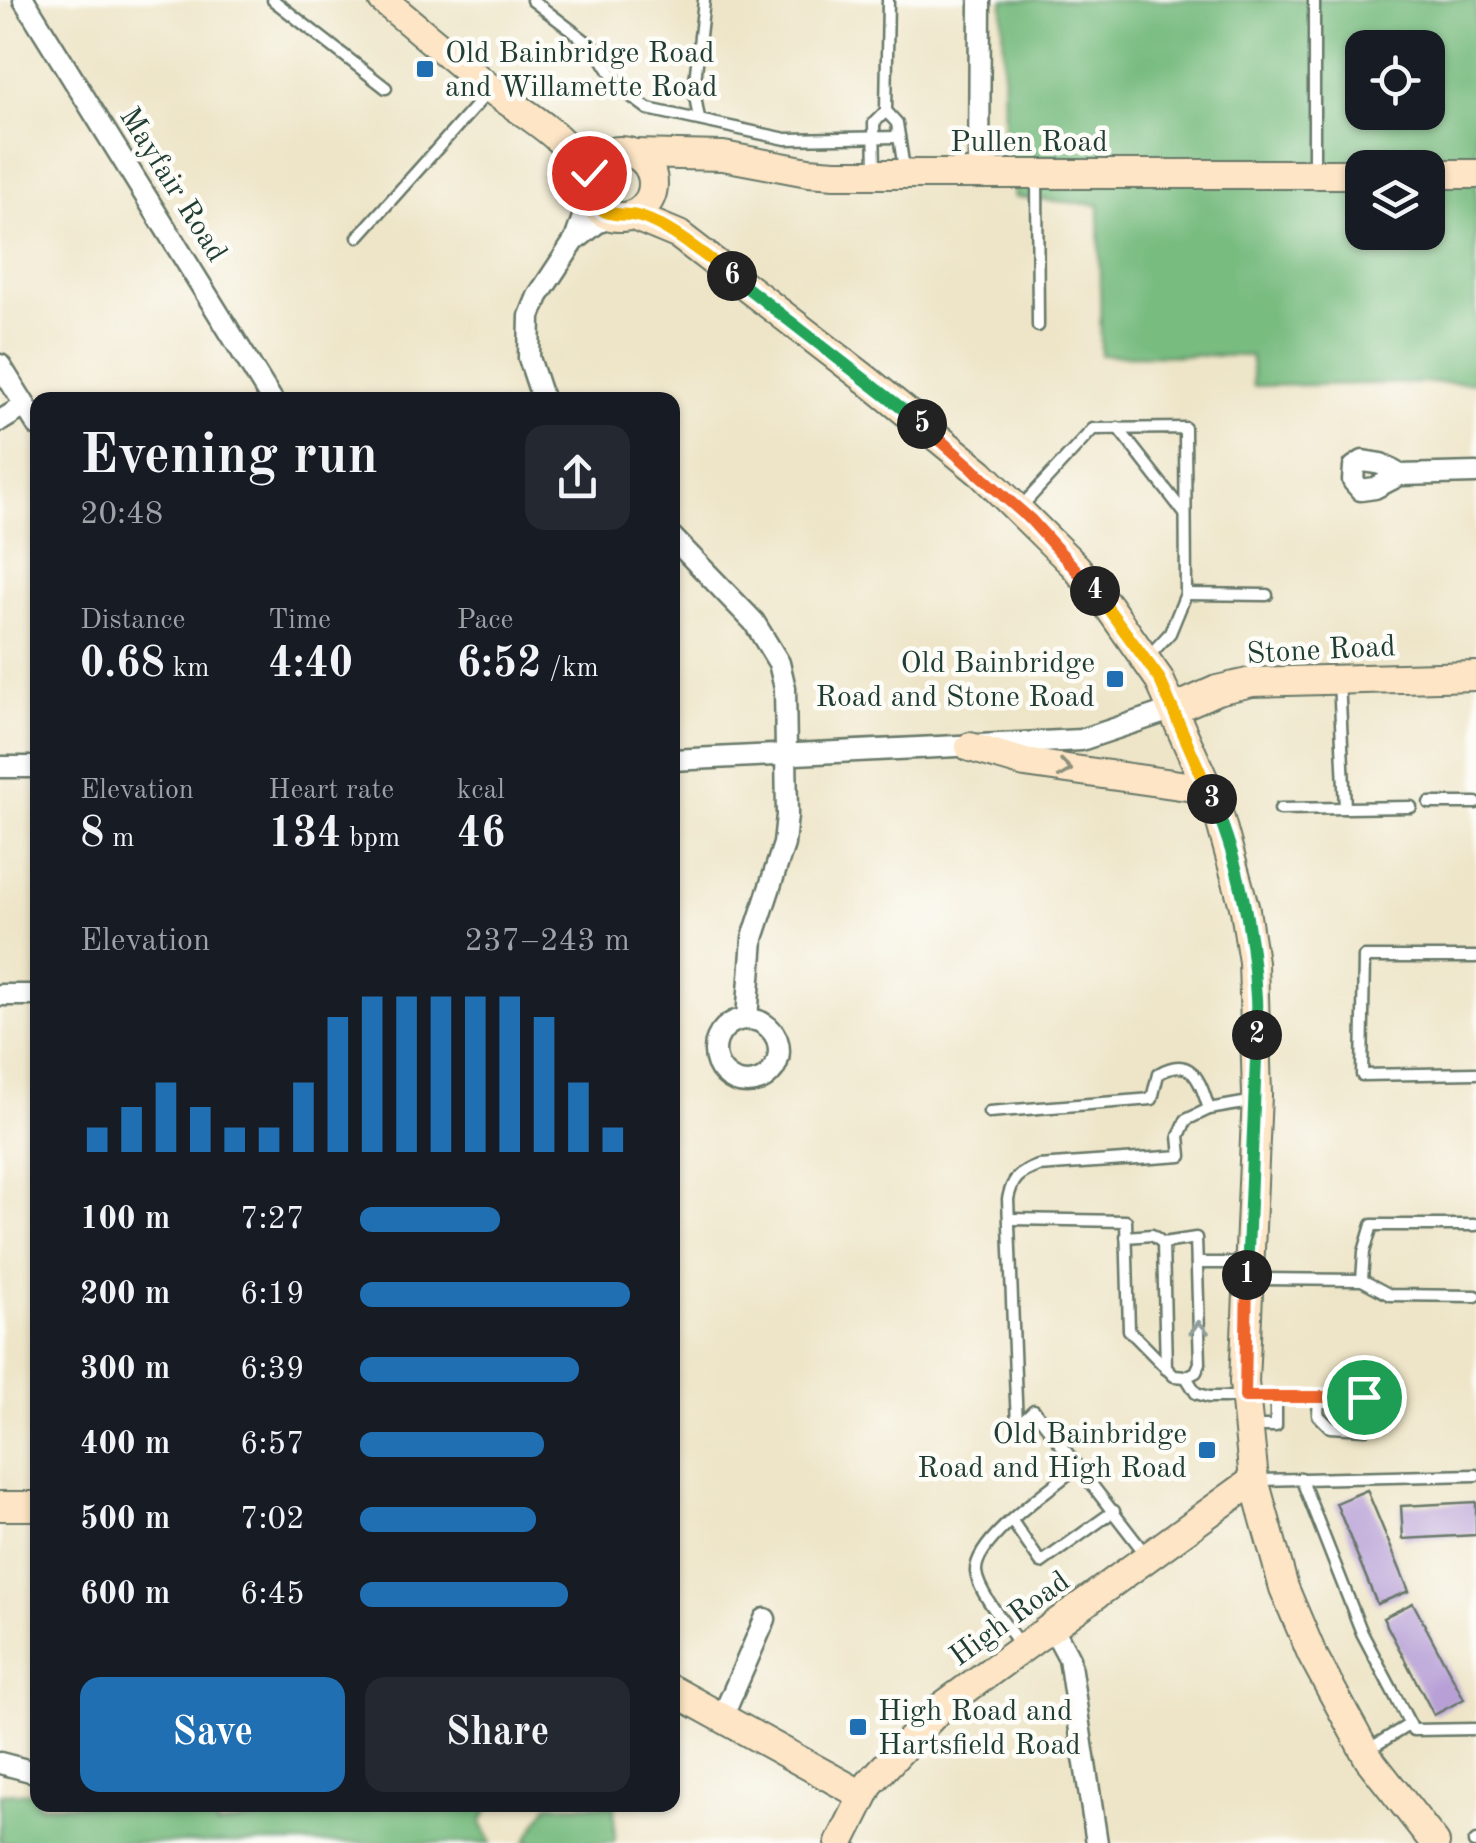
<!DOCTYPE html>
<meta charset="utf-8">
<style>
body{margin:0;font-family:"Old Standard TT",serif;background:#242831;color:#f1f3f6;height:100vh;display:flex;flex-direction:column;font-size:38px;white-space:nowrap}
*{box-sizing:border-box;margin:0}
p{font-size:32px;color:#9ea1a6}
.icon{flex:none;width:55px;height:55px;fill:none;stroke:currentColor;stroke-width:2;stroke-linecap:round;stroke-linejoin:round}
.map{position:relative;flex:1;overflow:hidden}
.side{position:absolute;left:30px;top:392px;width:650px;height:1420px;display:flex;flex-direction:column;background:#171b24;border-radius:20px;box-shadow:0 2px 8px #0004}
.side>*{flex:none}
.controls{position:absolute;left:1345px;top:30px;display:grid;gap:20px}
.controls a{display:grid;place-items:center;width:100px;height:100px;border-radius:20px;background:#171b24;box-shadow:0 2px 8px #0004;font-size:50px}
.pin{position:absolute;display:grid;place-items:center;width:85px;height:85px;color:#fff;margin:-42px;border:5px solid #fff;border-radius:50%;box-shadow:0 2px 10px #0007}
.km{position:absolute;width:50px;height:50px;margin:-25px;border-radius:50%;background:#222;color:#fff;font-size:28px;line-height:50px;text-align:center}
.round{display:grid;place-items:center;flex:none;width:105px;height:105px;border-radius:20px;background:#242831}
.overview{display:flex;align-items:center;justify-content:space-between;height:170px;padding:0 50px}
h1{font-size:55px;font-weight:800;line-height:75px}
.figures{display:grid;grid-template-columns:repeat(3,1fr);gap:15px;height:170px;padding:10px 50px}
.figures div{display:grid;align-content:center}
.figures b{font-size:42px;font-weight:800}
.figures small{font-size:28px;font-weight:400}
.figures p{font-size:28px}
.chart{height:280px;padding:20px 50px}
.chart p{display:flex;justify-content:space-between}
.chart svg{width:100%;height:180px;margin-top:10px;stroke:#1f6fb2;stroke-width:6}
.primary-button{display:flex;gap:20px;margin-top:auto;padding:20px 50px}
.primary-button a{flex:1;height:115px;border-radius:20px;background:#1f6fb2;color:#fff;font-size:40px;font-weight:800;line-height:115px;text-align:center}
.primary-button a+a{background:#242831;color:#f1f3f6}
ul{padding:0 50px;list-style:none;font-size:32px}
li{display:grid;grid-template-columns:160px 120px 1fr;align-items:center;height:75px}
li i{height:25px;border-radius:12px;background:#1f6fb2}
.map>svg:first-child{display:block}
.forest{fill:#78bc80;stroke:#4c7c5a;stroke-width:2.5;fill-rule:evenodd}
.building{fill:#b8a0d7}
.lines{fill:none;stroke-linecap:round;stroke-linejoin:round}
.lane-casing{stroke:#677868;stroke-width:15}
.street-casing{stroke:#677868;stroke-width:25}
.secondary-casing{stroke:#677868;stroke-width:32}
.lane{stroke:#fff;stroke-width:10}
.street{stroke:#fff;stroke-width:20}
.secondary{stroke:#fde5c5;stroke-width:28}
.oneway{stroke:#8e917c}
.oneway2{stroke:#8f9e9a}
.split-1-casing{stroke:#fff;stroke-width:20}
.split-2-casing{stroke:#fff;stroke-width:20}
.split-3-casing{stroke:#fff;stroke-width:20}
.split-4-casing{stroke:#fff;stroke-width:20}
.split-5-casing{stroke:#fff;stroke-width:20}
.split-6-casing{stroke:#fff;stroke-width:20}
.split-7-casing{stroke:#fff;stroke-width:20}
.split-1{stroke:#f0652b;stroke-width:12}
.split-2{stroke:#22a559;stroke-width:12}
.split-3{stroke:#22a559;stroke-width:12}
.split-4{stroke:#f5b400;stroke-width:12}
.split-5{stroke:#f0652b;stroke-width:12}
.split-6{stroke:#22a559;stroke-width:12}
.split-7{stroke:#f5b400;stroke-width:12}
.poi-dot{fill:#1f6fb2;stroke:#fdfcf7;stroke-width:4}
.labels{text-anchor:middle;stroke-width:9;stroke-linejoin:round;paint-order:stroke}
.poi-label{font-size:30px;fill:#1f3d34;stroke:#fdfcf7;text-anchor:start}
.street-label{font-size:30px;fill:#1f3d34;stroke:#fdfcf7}
</style>
<div class="map">
<svg width="1476" height="1843" viewBox="0 0 1476 1843">
<rect width="100%" height="100%" fill="#fdfcf7"/>
<filter id="ink" filterUnits="userSpaceOnUse"><feTurbulence type="fractalNoise" baseFrequency=".01" numOctaves="2"/><feDisplacementMap in="SourceGraphic" scale="20" xChannelSelector="R" yChannelSelector="G"/><feConvolveMatrix kernelMatrix="1 2 1 2 8 2 1 2 1" color-interpolation-filters="sRGB"/></filter>
<filter id="wash" filterUnits="userSpaceOnUse"><feTurbulence type="fractalNoise" baseFrequency=".0048" numOctaves="4" result="noise"/><feDisplacementMap in="SourceGraphic" scale="40" xChannelSelector="R" yChannelSelector="G"/><feGaussianBlur stdDeviation="2.25" result="paint"/><feColorMatrix in="noise" values="0 0 0 0 0 0 0 0 0 0 0 0 0 0 0 0 0 1.4 0 .05"/><feComposite in="paint" operator="in"/></filter>
<g filter="url(#wash)">
<rect width="100%" height="100%" fill="#eee5c8"/>
<g class="forest">
<path d="M1003 0H1476V382L1253 386 1251 356 1101 355 1099 205 1015 197 1004 155ZM1362 48H1428V112H1362ZM1362 168H1428V232H1362Z"/>
<polygon points="37,1792 38,1805 212,1805 217,1826 264,1817 278,1805 490,1805 481,1823 492,1843 0,1843 0,1794"/>
<polygon points="548,1805 614,1805 615,1840 613,1843 525,1843"/>
</g>
<g id="blocks">
<g class="building">
<polygon points="1367,1490 1409,1591 1377,1604 1336,1503"/>
<polygon points="1476,1502 1476,1535 1403,1539 1401,1506"/>
<polygon points="1413,1603 1464,1699 1434,1715 1383,1618"/>
</g>
</g>
</g>
<g filter="url(#ink)">
<use href="#blocks" fill-opacity="0" stroke="#677868" stroke-width="2.5"/>
<g class="lines">
<g class="lane-casing">
<g id="lane">
<polyline points="273,0 386,88"/>
<polyline points="532,0 596,49 621,89 648,109 786,139 899,137"/>
<polyline points="888,0 886,111 897,123 904,169"/>
<polyline points="699,119 694,90 704,0"/>
<polyline points="875,170 874,123 886,111"/>
<polyline points="1314,173 1314,0"/>
<polyline points="1037,177 1038,326"/>
<polyline points="358,237 488,92"/>
<polyline points="1118,428 1185,514"/>
<polyline points="1020,508 1093,429 1185,428 1186,594 1170,633 1147,658"/>
<polyline points="1186,594 1267,595"/>
<polyline points="1339,680 1345,808"/>
<polyline points="1429,803 1476,803"/>
<polyline points="1280,809 1411,807"/>
<polyline points="1476,957 1364,957 1362,1075 1476,1073"/>
<path d="M989 1112 1152 1099 1158 1074C1192 1054 1200 1081 1209 1109"/>
<polyline points="1010,1219 1126,1221 1129,1330 1174,1376 1186,1377 1196,1372 1200,1363 1196,1238 1163,1243 1152,1235 1126,1237"/>
<polyline points="1163,1243 1166,1369"/>
<polyline points="1197,1263 1246,1263"/>
<polyline points="1253,1279 1362,1280 1390,1295 1476,1296"/>
<polyline points="1362,1280 1364,1252 1372,1225 1476,1225"/>
<polyline points="1186,1377 1196,1393 1209,1397 1364,1397 1366,1429 1330,1427 1318,1415 1319,1397"/>
<path d="M1017 1426 1008 1199C1012 1179 1019 1173 1038 1166L1181 1156 1179 1136 1186 1120 1209 1109 1255 1101"/>
<polyline points="1017,1426 1034,1410 1147,1556"/>
<polyline points="1249,1426 1276,1426 1276,1397"/>
<polyline points="1301,1478 1362,1633 1413,1730 1476,1729"/>
<polyline points="1257,1480 1476,1475"/>
<polyline points="1012,1521 1041,1563 1114,1511"/>
<path d="M1020 1645C1008 1627 978 1593 976 1572 974 1540 1053 1487 1076 1468"/>
<polyline points="1366,1751 1410,1724"/>
<polyline points="1474,1843 1476,1841"/>
</g>
</g>
<g class="street-casing">
<g id="street">
<polyline points="24,0 272,400"/>
<polyline points="979,174 980,0"/>
<polyline points="577,239 597,223 615,216"/>
<polyline points="0,365 38,426"/>
<polyline points="543,400 529,358 530,316 538,296 575,240 590,197"/>
<polyline points="0,421 25,406"/>
<polyline points="1400,475 1381,464 1363,461 1354,467 1353,481 1361,490 1375,488 1400,475 1476,473"/>
<polyline points="672,537 754,622 779,663 785,688 787,815 784,844 753,938 747,1019"/>
<polyline points="672,760 1081,740 1174,709"/>
<polyline points="0,767 38,767"/>
<polyline points="0,995 38,995"/>
<circle cx="747" cy="1051" r="32"/>
<polyline points="1052,1626 1069,1658 1097,1843"/>
<polyline points="722,1718 765,1619"/>
<polyline points="0,1763 38,1773"/>
</g>
</g>
<g class="secondary-casing">
<g id="secondary">
<path d="M383 0C417 28 451 57 486 85 523 115 570 134 587 181"/>
<circle cx="620" cy="184" r="33"/>
<polyline points="635,154 723,156 808,172 835,174 1362,174"/>
<polyline points="1428,174 1476,174"/>
<polyline points="631,215 679,235 867,380 981,473 1075,566 1108,606 1159,679 1218,812 1245,910 1253,962 1257,1095 1244,1382 1254,1480 1284,1588 1312,1654 1369,1759 1435,1843"/>
<polyline points="1174,709 1217,690 1252,682 1476,676"/>
<polyline points="970,747 1025,763 1208,789"/>
<polyline points="0,1506 38,1506"/>
<polyline points="672,1690 862,1795"/>
<polyline points="840,1843 870,1783 940,1708 1254,1480"/>
</g>
</g>
<use href="#lane" class="lane"/>
<use href="#street" class="street"/>
<use href="#secondary" class="secondary"/>
</g>
<defs><path id="oneway-chevron" d="M-2-3.5L2.5 0L-2 3.5" fill="none" stroke-width="1.6" stroke-linecap="round" stroke-linejoin="round" transform="scale(2.5)"/></defs>
<use class="oneway" href="#oneway-chevron" transform="translate(1065 769) rotate(8)"/>
<use class="oneway2" href="#oneway-chevron" transform="translate(1199 1328) rotate(-92)"/>
</g>
<g class="lines" filter="url(#ink)">
<g class="split-1-casing">
<polyline id="split-1" points="1247,1275 1245,1397 1364,1397"/>
</g>
<g class="split-2-casing">
<polyline id="split-2" points="1247,1275 1257,1035"/>
</g>
<g class="split-3-casing">
<path id="split-3" d="M1212 799C1244 872 1257 956 1257 1035"/>
</g>
<g class="split-4-casing">
<polyline id="split-4" points="1095,591 1159,678 1212,799"/>
</g>
<g class="split-5-casing">
<polyline id="split-5" points="922,424 1031,520 1095,591"/>
</g>
<g class="split-6-casing">
<polyline id="split-6" points="732,276 922,424"/>
</g>
<g class="split-7-casing">
<path id="split-7" d="M589 173 590 197C602 215 611 214 630 215 659 217 708 258 732 276"/>
</g>
<use href="#split-1" class="split-1"/>
<use href="#split-2" class="split-2"/>
<use href="#split-3" class="split-3"/>
<use href="#split-4" class="split-4"/>
<use href="#split-5" class="split-5"/>
<use href="#split-6" class="split-6"/>
<use href="#split-7" class="split-7"/>
</g>
<g class="poi-dot">
<rect x="415" y="59" width="20" height="20" rx="5"/>
<rect x="1105" y="669" width="20" height="20" rx="5"/>
<rect x="1197" y="1440" width="20" height="20" rx="5"/>
<rect x="848" y="1717" width="20" height="20" rx="5"/>
</g>
<g class="labels">
<g class="poi-label">
<text x="445" y="62">Old Bainbridge Road<tspan x="445" dy="34">and Willamette Road</tspan></text>
<text x="1095" y="672" text-anchor="end">Old Bainbridge<tspan x="1095" dy="34">Road and Stone Road</tspan></text>
<text x="1187" y="1443" text-anchor="end">Old Bainbridge<tspan x="1187" dy="34">Road and High Road</tspan></text>
<text x="878" y="1720">High Road and<tspan x="878" dy="34">Hartsfield Road</tspan></text>
</g>
<g class="street-label">
<text x="1029" y="151">Pullen Road</text>
<text transform="translate(174 184) rotate(58)" y="10">Mayfair Road</text>
<text transform="translate(1321 649) rotate(-3)" y="10">Stone Road</text>
<text transform="translate(1009 1618) rotate(-36)" y="10">High Road</text>
</g>
</g>
</svg>
<div class="controls">
<a><svg class="icon" aria-label="locate" viewBox="0 0 24 24"><circle cx="12" cy="12" r="6"/><path d="M12 2v4M12 18v4M2 12h4M18 12h4"/></svg></a>
<a><svg class="icon" aria-label="layers" viewBox="0 0 24 24"><path d="M12 4l9 5-9 5-9-5zM3 14l9 5 9-5"/></svg></a>
</div>
<div class="pin" style="left:1364px;top:1397px;background:#1e9e55"><svg class="icon" aria-label="arrive" viewBox="0 0 24 24"><path d="M6 21V4h12l-3 4 3 4H6"/></svg></div>
<div class="pin" style="left:589px;top:173px;background:#d93025"><svg class="icon" aria-label="check" viewBox="0 0 24 24"><path d="M5 12l5 5 9-10"/></svg></div>
<b class="km" style="left:1247px;top:1275px">1</b>
<b class="km" style="left:1257px;top:1035px">2</b>
<b class="km" style="left:1212px;top:799px">3</b>
<b class="km" style="left:1095px;top:591px">4</b>
<b class="km" style="left:922px;top:424px">5</b>
<b class="km" style="left:732px;top:276px">6</b>
<section class="side">
<div class="overview"><div><h1>Evening run</h1><p>20:48</p></div><a class="round"><svg class="icon" aria-label="share" viewBox="0 0 24 24"><path d="M12 15V3M7 8l5-5 5 5M5 13v7h14v-7"/></svg></a></div>
<div class="figures">
<div><p>Distance</p><b>0.68<small> km</small></b></div>
<div><p>Time</p><b>4:40</b></div>
<div><p>Pace</p><b>6:52<small> /km</small></b></div>
</div>
<div class="figures">
<div><p>Elevation</p><b>8<small> m</small></b></div>
<div><p>Heart rate</p><b>134<small> bpm</small></b></div>
<div><p>kcal</p><b>46</b></div>
</div>
<div class="chart"><p><span>Elevation</span>237–243 m</p>
<svg viewBox="0 0 160 44" preserveAspectRatio="none"><path d="M5 44V38M15 44V33M25 44V27M35 44V33M45 44V38M55 44V38M65 44V27M75 44V11M85 44V6M95 44V6M105 44V6M115 44V6M125 44V6M135 44V11M145 44V27M155 44V38"/></svg>
</div>
<ul>
<li><b>100 m</b>7:27<i style="width:52%"></i></li>
<li><b>200 m</b>6:19<i style="width:100%"></i></li>
<li><b>300 m</b>6:39<i style="width:81%"></i></li>
<li><b>400 m</b>6:57<i style="width:68%"></i></li>
<li><b>500 m</b>7:02<i style="width:65%"></i></li>
<li><b>600 m</b>6:45<i style="width:77%"></i></li>
</ul>
<div class="primary-button"><a>Save</a><a>Share</a></div>
</section>
</div>
